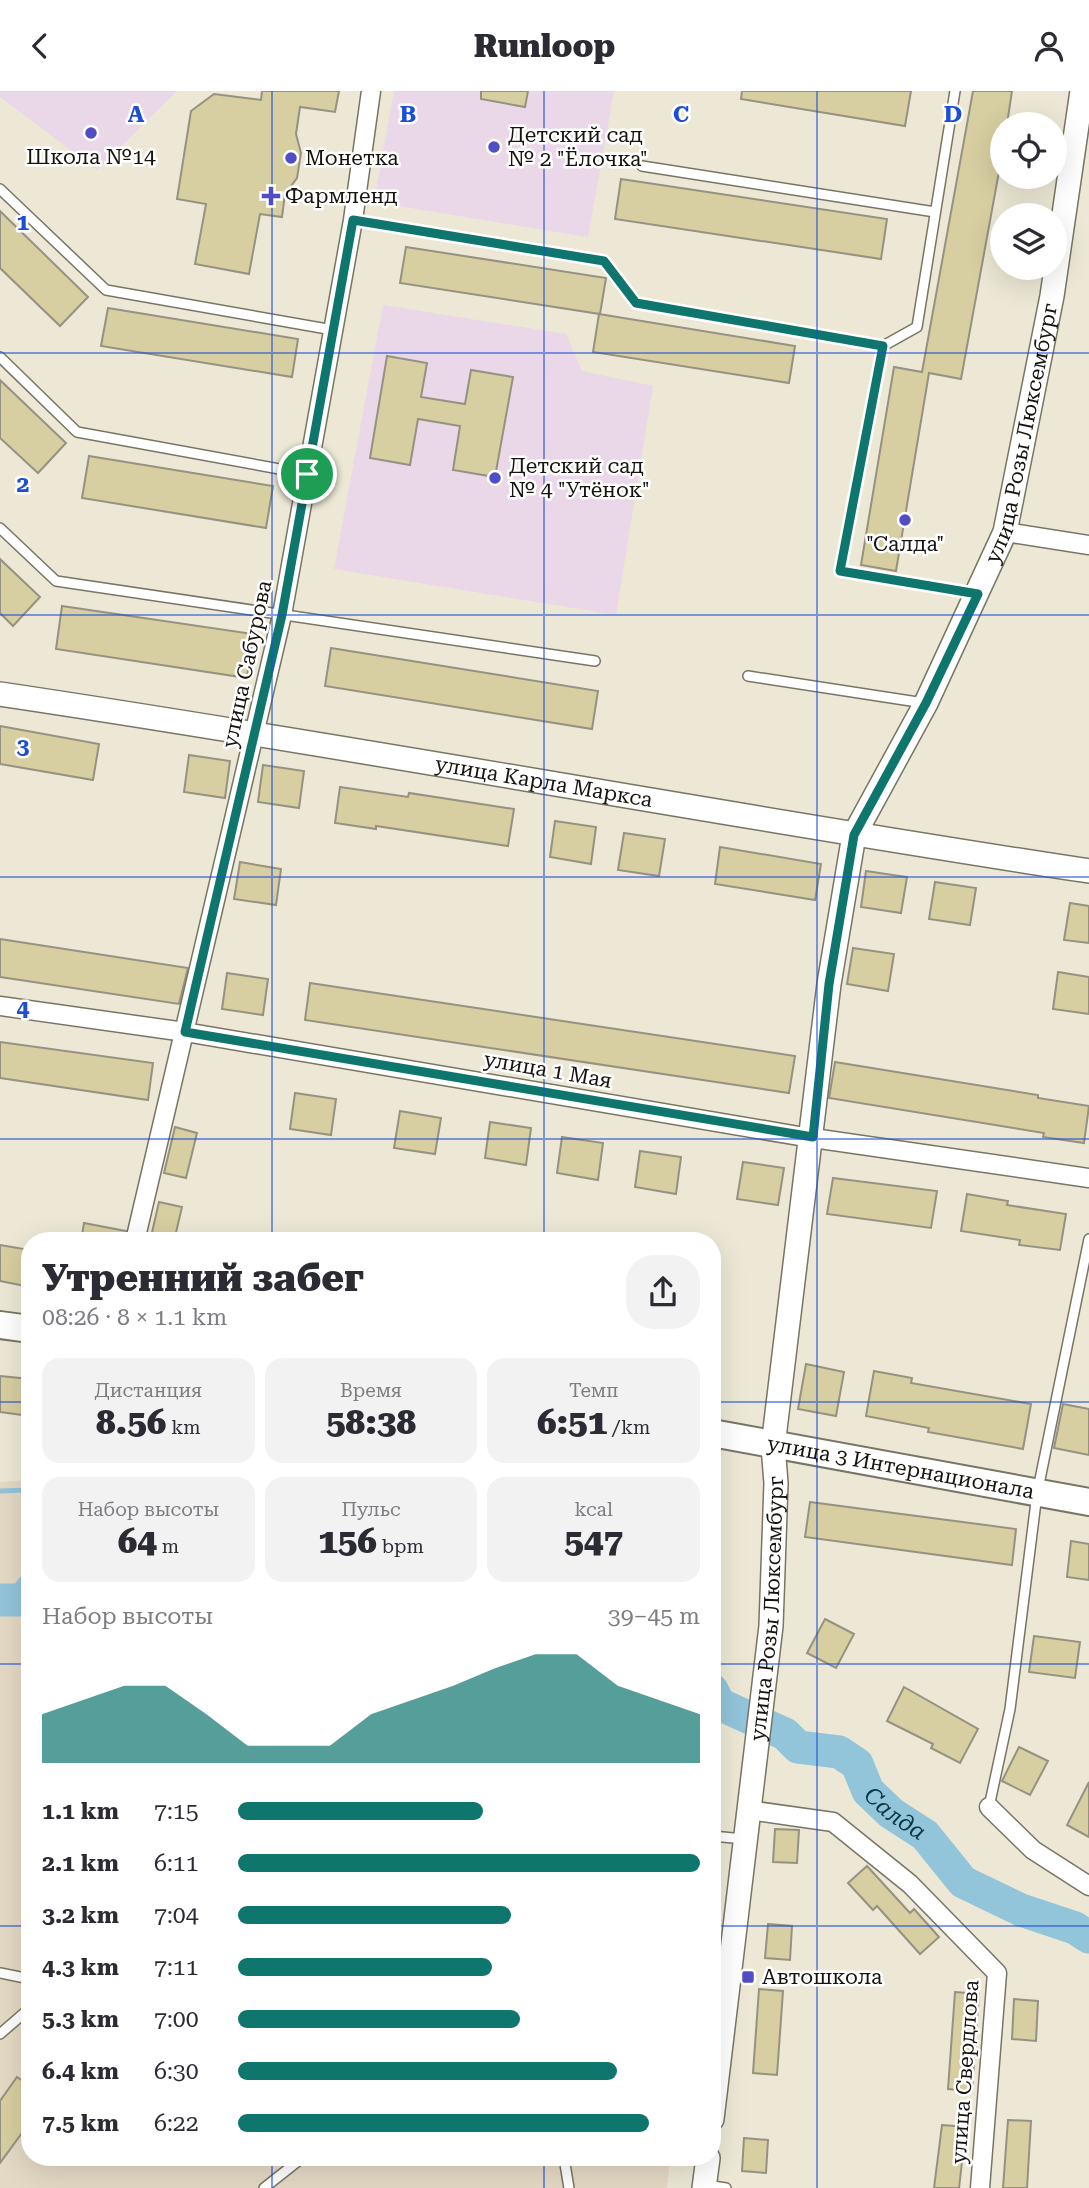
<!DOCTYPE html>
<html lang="ru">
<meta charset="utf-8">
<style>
body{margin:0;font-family:"Roboto Serif",serif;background:#f2f2f3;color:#2b2b33;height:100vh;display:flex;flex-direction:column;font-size:26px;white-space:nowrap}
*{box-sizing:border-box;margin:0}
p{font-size:23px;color:#7c7c81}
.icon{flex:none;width:38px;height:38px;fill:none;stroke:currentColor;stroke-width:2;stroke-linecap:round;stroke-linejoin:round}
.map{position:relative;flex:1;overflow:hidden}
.details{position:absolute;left:21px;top:1141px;width:700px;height:934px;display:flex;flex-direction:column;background:#fff;border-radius:28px;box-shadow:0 7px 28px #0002}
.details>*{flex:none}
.buttons{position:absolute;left:990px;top:21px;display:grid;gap:14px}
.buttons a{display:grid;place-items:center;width:77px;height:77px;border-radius:50%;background:#fff;box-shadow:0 7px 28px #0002;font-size:35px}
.pin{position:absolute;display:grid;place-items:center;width:60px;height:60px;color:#fff;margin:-30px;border:4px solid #fff;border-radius:50%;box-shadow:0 2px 7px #0007}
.round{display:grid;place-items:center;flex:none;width:74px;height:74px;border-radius:28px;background:#f2f2f3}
.summary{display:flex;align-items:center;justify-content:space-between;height:119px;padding:0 21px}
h1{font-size:38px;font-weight:800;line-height:52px}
.metrics{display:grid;grid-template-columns:repeat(3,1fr);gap:10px;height:119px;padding:7px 21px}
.metrics div{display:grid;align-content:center;border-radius:18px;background:#f2f2f3;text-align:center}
.metrics b{font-size:35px;font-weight:800}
.metrics small{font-size:19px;font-weight:400}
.metrics p{font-size:19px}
.chart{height:196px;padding:14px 21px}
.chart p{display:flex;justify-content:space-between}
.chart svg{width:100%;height:126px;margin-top:7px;fill:#0f766e;opacity:.7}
ul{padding:0 21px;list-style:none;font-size:23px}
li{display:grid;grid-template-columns:112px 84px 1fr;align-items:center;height:52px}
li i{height:18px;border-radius:9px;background:#0f766e}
header{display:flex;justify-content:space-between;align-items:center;height:91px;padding:0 21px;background:#fff;font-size:32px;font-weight:800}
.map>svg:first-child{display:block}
.industrial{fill:#e4d9c4}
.education{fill:#ead7e8}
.water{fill:#92c4da}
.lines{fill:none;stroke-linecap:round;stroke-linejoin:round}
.stream{stroke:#92c4da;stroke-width:5}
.river{stroke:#92c4da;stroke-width:33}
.building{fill:#d7cea1;stroke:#969281;stroke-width:2}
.service-casing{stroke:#787564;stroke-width:12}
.minor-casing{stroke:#787564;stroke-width:21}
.tertiary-casing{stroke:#787564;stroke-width:26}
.secondary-casing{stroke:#787564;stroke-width:30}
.service{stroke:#fff;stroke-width:9}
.minor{stroke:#fff;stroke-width:18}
.tertiary{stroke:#fff;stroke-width:23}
.secondary{stroke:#fff;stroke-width:26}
.route-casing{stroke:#fff;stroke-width:14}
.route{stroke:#0f766e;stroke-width:9}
.grid{fill:none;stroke:#1d4ed8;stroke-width:2;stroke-opacity:0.55}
.poi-dot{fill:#514ec5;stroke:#fff;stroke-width:2.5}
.labels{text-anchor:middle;stroke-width:5;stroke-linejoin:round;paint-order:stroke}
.poi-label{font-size:21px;fill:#16140e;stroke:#fff;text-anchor:start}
.street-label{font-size:21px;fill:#16140e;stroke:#fff}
.water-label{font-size:23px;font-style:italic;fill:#083646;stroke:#fff}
.grid-label{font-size:23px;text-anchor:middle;font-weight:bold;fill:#1d4ed8;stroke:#fff;stroke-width:5;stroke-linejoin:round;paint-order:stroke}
</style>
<header><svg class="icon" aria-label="back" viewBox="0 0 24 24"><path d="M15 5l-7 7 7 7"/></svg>Runloop<svg class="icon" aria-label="person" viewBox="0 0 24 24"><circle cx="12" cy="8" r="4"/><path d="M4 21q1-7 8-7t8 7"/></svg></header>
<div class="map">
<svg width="1089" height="2097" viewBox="0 0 1089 2097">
<rect width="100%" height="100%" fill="#ece8d5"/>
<polygon class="industrial" points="30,1389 30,2067 670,2067 667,2097 0,2097 0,1391"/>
<g class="education">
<polygon points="0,0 177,0 97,79 0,6"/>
<polygon points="394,0 614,0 588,146 374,111"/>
<polygon points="383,214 566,243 582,280 653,295 616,524 334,478"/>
</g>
<polygon class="water" points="30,1483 30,1541 23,1510 14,1494 21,1485"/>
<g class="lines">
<polyline class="stream" points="0,1400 30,1399"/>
<g class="river">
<polyline points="0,1509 30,1509"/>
<path id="s1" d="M712 1599 719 1613 785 1643 798 1656 839 1661 857 1673 868 1700 891 1722 925 1744 963 1791 1021 1819 1075 1837 1089 1846"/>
</g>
</g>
<g class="building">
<polygon points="262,0 339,0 335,21 300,16 296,43 301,62 297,87 285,103 282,126 260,123 249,183 195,173 206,113 177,108 191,20 214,3 261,9"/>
<polygon points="481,0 528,0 525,16 481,8"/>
<polygon points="742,0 911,0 905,35 741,8"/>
<polygon points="973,0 1012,0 1007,33 1003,33 1003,59 961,288 929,282 896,480 861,474 894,276 922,281"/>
<polygon points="621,88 887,128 881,168 615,128"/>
<polygon points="0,120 88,206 60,235 0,177"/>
<polygon points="406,156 606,187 600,223 400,192"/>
<polygon points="108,217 298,248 292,286 101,255"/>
<polygon points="599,223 795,255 789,292 593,261"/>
<polygon points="387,265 427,272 421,306 465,313 471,279 513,286 495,386 453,379 460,335 418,328 410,374 370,367"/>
<polygon points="0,289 66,352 38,382 0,347"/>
<polygon points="89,365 273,395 266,437 82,407"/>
<polygon points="0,468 40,506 13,535 0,522"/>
<polygon points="62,515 253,543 247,587 56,558"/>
<polygon points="331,557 598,600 592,638 325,595"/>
<polygon points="0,635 99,653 93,689 0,673"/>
<polygon points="189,664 230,670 225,707 184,701"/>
<polygon points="263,674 304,680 299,717 258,711"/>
<polygon points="340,696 408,706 409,702 514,718 508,755 376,735 376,738 335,732"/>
<polygon points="555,730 596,736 591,773 550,766"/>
<polygon points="624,742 665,748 659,785 618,779"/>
<polygon points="720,756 821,773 815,809 715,793"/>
<polygon points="240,771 281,778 276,814 234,808"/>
<polygon points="866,780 907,786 901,822 861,816"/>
<polygon points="935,791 976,797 970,834 929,828"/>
<polygon points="1070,812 1089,815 1089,852 1064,849"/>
<polygon points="0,848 188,877 179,913 0,886"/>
<polygon points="853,857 894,863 888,900 847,893"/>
<polygon points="1058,881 1089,886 1089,923 1053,918"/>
<polygon points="227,882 268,888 263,924 222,918"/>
<polygon points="310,892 795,965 789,1002 305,929"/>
<polygon points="0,951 153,972 148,1009 0,987"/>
<polygon points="835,971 1038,1004 1038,1007 1089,1015 1084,1052 1043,1046 1044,1042 829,1007"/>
<polygon points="295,1002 336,1008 331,1044 290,1038"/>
<polygon points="400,1020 441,1027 435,1063 394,1057"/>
<polygon points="490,1031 531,1037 526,1074 485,1067"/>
<polygon points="175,1036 197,1042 186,1087 164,1082"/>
<polygon points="562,1046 603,1052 598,1089 557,1082"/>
<polygon points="640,1060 681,1066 676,1103 635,1096"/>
<polygon points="743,1071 784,1077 778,1114 737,1108"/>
<polygon points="833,1087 937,1100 931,1137 827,1123"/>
<polygon points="967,1103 1008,1110 1007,1114 1066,1123 1060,1159 1019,1154 1020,1149 961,1140"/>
<polygon points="159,1111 182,1116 174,1150 150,1150"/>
<polygon points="84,1132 126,1140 124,1150 81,1150"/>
<polygon points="0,1154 30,1159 30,1196 0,1190"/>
<polygon points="806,1273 844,1281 836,1325 798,1318"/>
<polygon points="874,1280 912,1287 911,1292 1031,1313 1023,1358 928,1341 929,1337 866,1325"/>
<polygon points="0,1285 30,1288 30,1325 0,1321"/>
<polygon points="1063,1313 1089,1318 1089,1364 1054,1357"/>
<polygon points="810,1411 1016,1438 1012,1474 805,1446"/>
<polygon points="1071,1450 1089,1453 1089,1489 1067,1486"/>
<polygon points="825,1528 854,1543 836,1577 807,1562"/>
<polygon points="1034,1545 1080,1551 1075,1587 1029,1581"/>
<polygon points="904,1596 978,1638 960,1672 931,1657 933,1653 887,1630"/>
<polygon points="1019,1656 1048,1670 1030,1704 1002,1690"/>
<polygon points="1089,1691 1089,1746 1067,1734"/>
<polygon points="775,1738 799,1739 797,1772 773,1771"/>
<polygon points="867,1775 910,1822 914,1818 939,1846 920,1863 877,1815 873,1819 848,1792"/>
<polygon points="768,1833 792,1835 790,1869 765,1867"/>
<polygon points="759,1898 783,1900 777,1984 753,1982"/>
<polygon points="955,1901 979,1903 972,2000 948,1998"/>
<polygon points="1014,1908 1038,1910 1036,1950 1012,1948"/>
<polygon points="17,1986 30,1995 30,2031 0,2072 0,2010"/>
<polygon points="1008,2029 1031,2030 1027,2097 1003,2097"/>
<polygon points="942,2034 966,2036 959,2097 934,2097"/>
<polygon points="744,2047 768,2049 766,2082 742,2080"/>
</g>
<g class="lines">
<g class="service-casing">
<g id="service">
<polyline points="642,75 935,121"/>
<polyline points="0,98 106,199 333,239"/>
<polyline points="353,129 604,170 636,212 883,255 917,236 955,0"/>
<polyline points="883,255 840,480 975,503"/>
<polyline points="0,266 77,341 307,383"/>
<polyline points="0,437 56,490 595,570"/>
<polyline points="748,585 924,612"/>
<polyline points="989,1716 1010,1618 1037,1403 1089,1148"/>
<polyline points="712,1745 744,1748"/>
<polyline points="0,1882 30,1888"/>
<polyline points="0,1943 30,1917"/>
<polyline points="564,2067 569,2097"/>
<polyline points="706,2094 726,2097"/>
<polyline points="264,2097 302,2067"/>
</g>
</g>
<g class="minor-casing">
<g id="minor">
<polyline points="1005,441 1089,454"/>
<polyline points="0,915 185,941 799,1045 1089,1087"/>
<polyline points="135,1150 282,524 353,129 371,0"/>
<polyline points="989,1716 1033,1759 1089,1795"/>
<polyline points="748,1719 833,1731 910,1793 997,1882 980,2097"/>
</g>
</g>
<g class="tertiary-casing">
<g id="tertiary">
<path id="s2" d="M0 603C364 657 725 725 1089 780"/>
<path id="s3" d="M712 2028 771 1535 776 1392 773 1355 829 893 854 744 926 612 1005 441 1052 205 1082 0"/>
<polyline points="704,2097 708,2067"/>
</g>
</g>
<g class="secondary-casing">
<g id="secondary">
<polyline points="0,1234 30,1238"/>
<path id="s4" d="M712 1342 1089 1411"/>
</g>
</g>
<use href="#service" class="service"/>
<use href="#minor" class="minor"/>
<use href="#tertiary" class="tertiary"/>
<use href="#secondary" class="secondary"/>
</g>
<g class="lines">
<g class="route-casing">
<polygon id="route" points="353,129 604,170 636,212 883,255 840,480 978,503 926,612 854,744 829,893 813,1046 185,941 282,524"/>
</g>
<use href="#route" class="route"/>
</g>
<path class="grid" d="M272 0V1150M544 0V1150M817 0V2097M0 262H1089M0 524H1089M0 786H1089M0 1048H1089M0 1311H30M712 1311H1089M0 1573H30M712 1573H1089M0 1835H30M712 1835H1089M272 2067V2097M544 2067V2097"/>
<g class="poi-dot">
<circle cx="91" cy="42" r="7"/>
<circle cx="494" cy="56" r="7"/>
<circle cx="291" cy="67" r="7"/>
<path d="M267.5 94.5h7v7h7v7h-7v7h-7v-7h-7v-7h7z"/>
<circle cx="495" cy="387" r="7"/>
<circle cx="905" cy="429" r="7"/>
<rect x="741" y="1879" width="14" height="14" rx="3.5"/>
</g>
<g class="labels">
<g class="poi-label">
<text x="508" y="51">Детский сад<tspan x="508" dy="24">№ 2 "Ёлочка"</tspan></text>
<text x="91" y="73" text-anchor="middle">Школа №14</text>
<text x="305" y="74">Монетка</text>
<text x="285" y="112">Фармленд</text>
<text x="509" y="382">Детский сад<tspan x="509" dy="24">№ 4 "Утёнок"</tspan></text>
<text x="905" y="460" text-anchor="middle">"Салда"</text>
<text x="762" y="1893">Автошкола</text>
</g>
<g class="street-label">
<text dy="7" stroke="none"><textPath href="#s3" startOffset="1732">улица Розы Люксембург</textPath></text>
<text transform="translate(247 573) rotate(-78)" y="7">улица Сабурова</text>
<text dy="7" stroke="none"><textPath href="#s2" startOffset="551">улица Карла Маркса</textPath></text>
<text transform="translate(548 979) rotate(10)" y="7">улица 1 Мая</text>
<text dy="7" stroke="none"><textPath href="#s4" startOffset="192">улица 3 Интернационала</textPath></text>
<text dy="7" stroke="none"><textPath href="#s3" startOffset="514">улица Розы Люксембург</textPath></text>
<text transform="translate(965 1981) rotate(-86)" y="7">улица Свердлова</text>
</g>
<g class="water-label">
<text dy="8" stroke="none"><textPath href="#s1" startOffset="234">Салда</textPath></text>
</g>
</g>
<g class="grid-label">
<text x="136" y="31">A</text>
<text x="408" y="31">B</text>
<text x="681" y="31">C</text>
<text x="953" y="31">D</text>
<text x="23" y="139">1</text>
<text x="23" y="401">2</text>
<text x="23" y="663">3</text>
<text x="23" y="925">4</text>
</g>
</svg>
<div class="buttons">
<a><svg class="icon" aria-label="locate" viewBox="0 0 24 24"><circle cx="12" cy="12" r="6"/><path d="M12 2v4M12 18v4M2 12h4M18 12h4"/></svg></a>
<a><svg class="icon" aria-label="layers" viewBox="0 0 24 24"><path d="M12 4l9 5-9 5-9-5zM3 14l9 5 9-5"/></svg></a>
</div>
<div class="pin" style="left:307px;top:383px;background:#1e9e55"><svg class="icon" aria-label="arrive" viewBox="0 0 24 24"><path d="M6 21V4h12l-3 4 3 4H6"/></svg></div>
<section class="details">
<div class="summary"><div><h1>Утренний забег</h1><p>08:26 · 8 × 1.1 km</p></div><a class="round"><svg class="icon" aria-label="share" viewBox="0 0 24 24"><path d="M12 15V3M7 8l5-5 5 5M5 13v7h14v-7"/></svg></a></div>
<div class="metrics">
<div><p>Дистанция</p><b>8.56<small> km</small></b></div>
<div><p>Время</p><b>58:38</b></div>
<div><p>Темп</p><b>6:51<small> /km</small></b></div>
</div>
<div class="metrics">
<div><p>Набор высоты</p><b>64<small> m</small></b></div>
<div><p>Пульс</p><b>156<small> bpm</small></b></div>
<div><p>kcal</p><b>547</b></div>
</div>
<div class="chart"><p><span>Набор высоты</span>39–45 m</p>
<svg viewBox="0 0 160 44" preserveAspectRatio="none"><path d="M0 44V27L10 22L20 17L30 17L40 27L50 38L60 38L70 38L80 27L90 22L100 17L110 11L120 6L130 6L140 17L150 22L160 27V44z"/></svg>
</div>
<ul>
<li><b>1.1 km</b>7:15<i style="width:53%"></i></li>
<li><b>2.1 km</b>6:11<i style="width:100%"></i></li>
<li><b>3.2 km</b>7:04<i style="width:59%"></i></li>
<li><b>4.3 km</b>7:11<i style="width:55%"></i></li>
<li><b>5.3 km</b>7:00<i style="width:61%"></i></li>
<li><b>6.4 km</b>6:30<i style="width:82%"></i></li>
<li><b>7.5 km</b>6:22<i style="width:89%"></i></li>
</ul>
</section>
</div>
